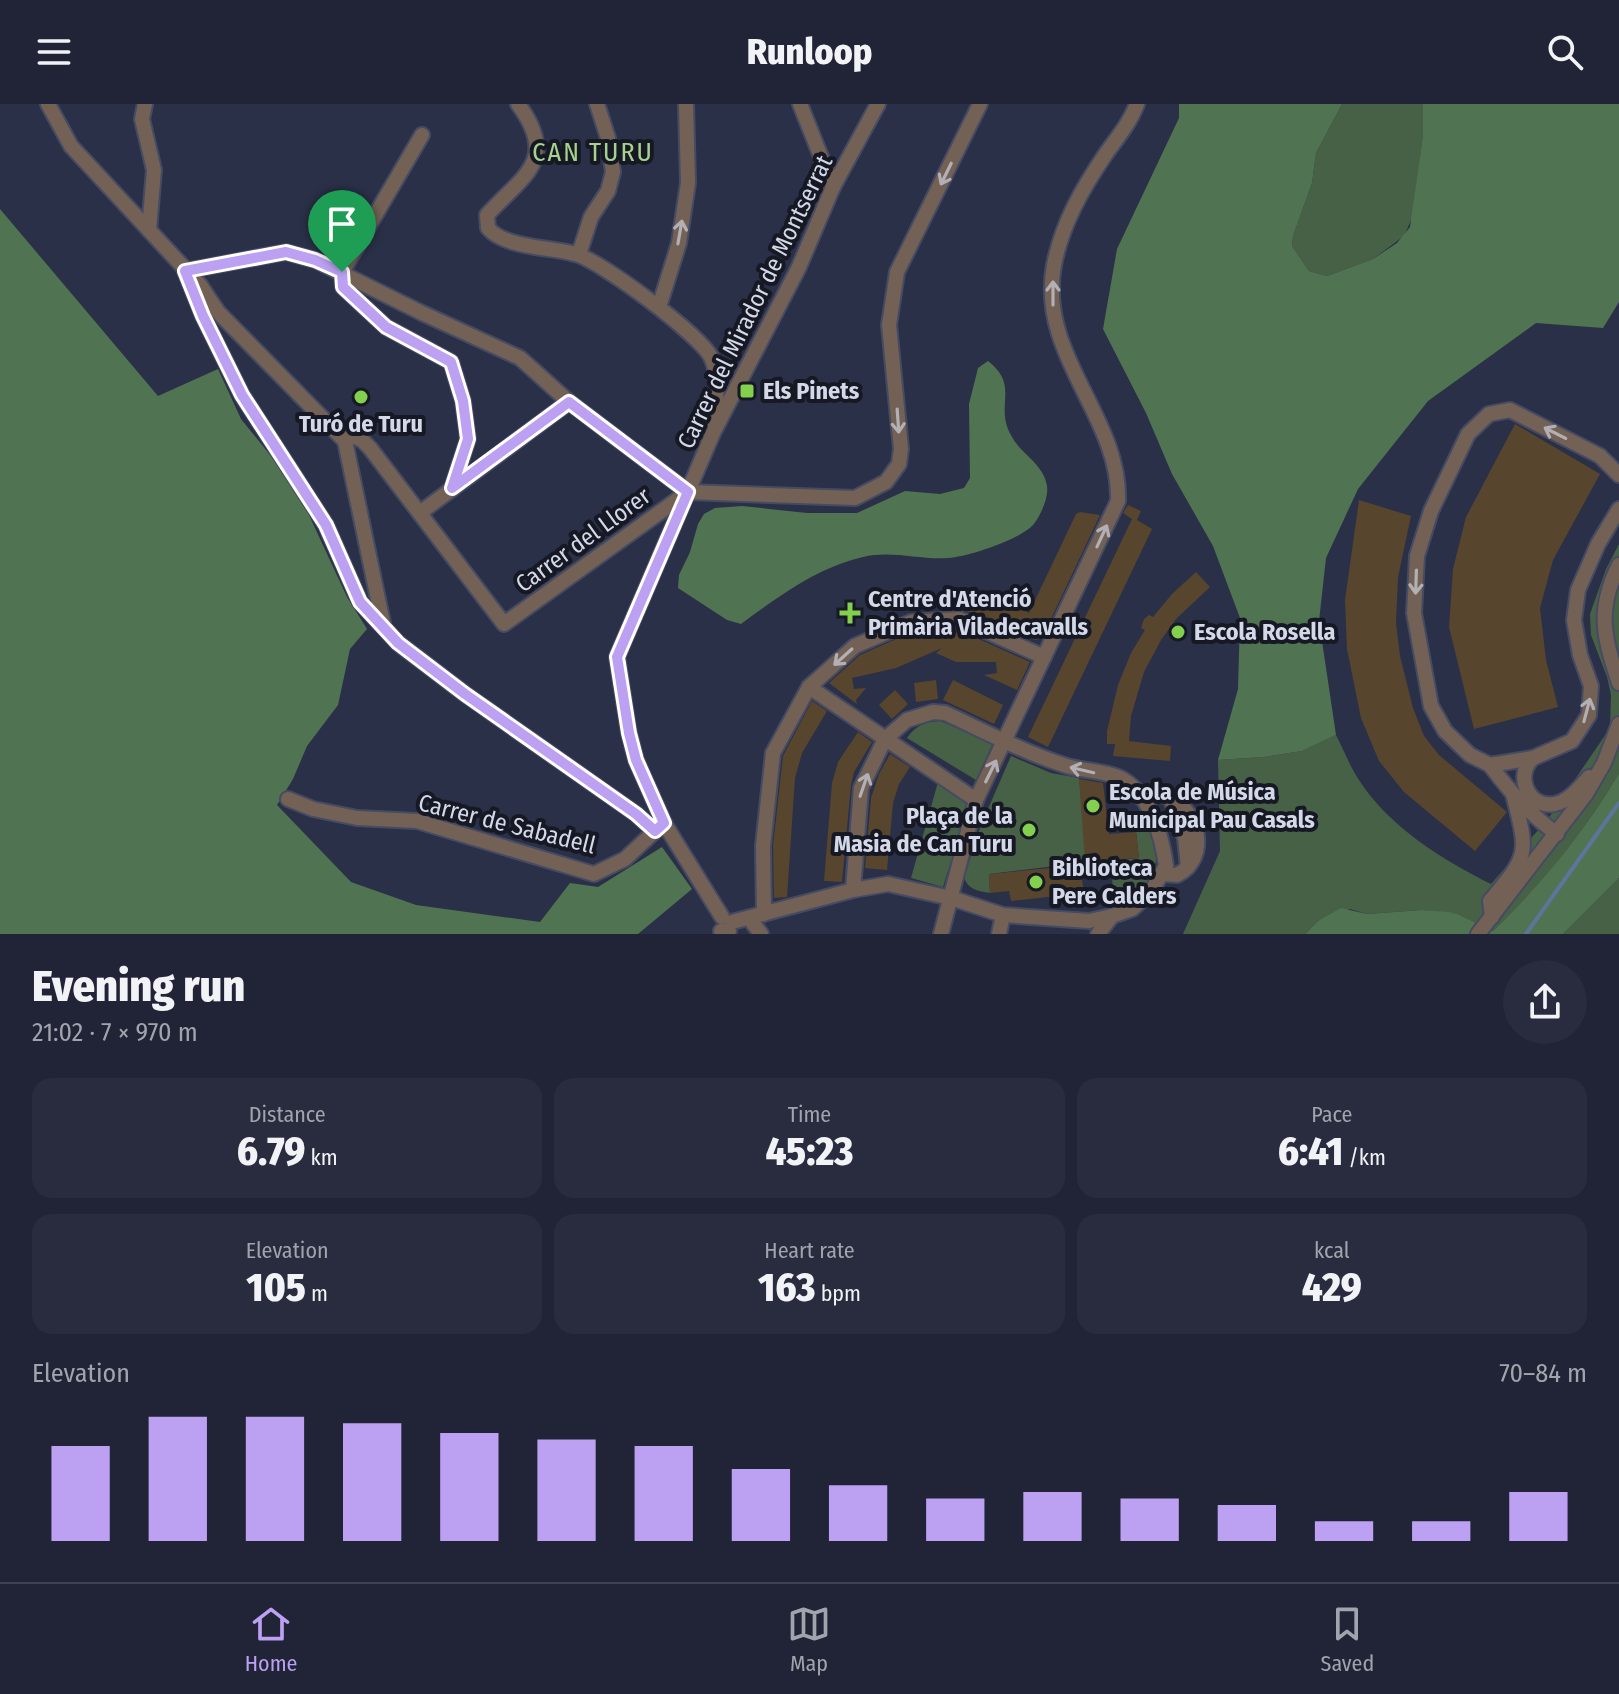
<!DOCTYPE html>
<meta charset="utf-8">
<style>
body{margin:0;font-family:"Fira Sans Condensed",sans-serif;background:#282c3e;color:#f1f3f6;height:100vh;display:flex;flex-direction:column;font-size:30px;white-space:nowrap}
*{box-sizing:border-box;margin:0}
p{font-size:26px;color:#a2a4ad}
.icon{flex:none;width:44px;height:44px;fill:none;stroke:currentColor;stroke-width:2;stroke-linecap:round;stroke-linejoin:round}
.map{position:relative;height:830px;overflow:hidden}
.sheet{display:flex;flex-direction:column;background:#202436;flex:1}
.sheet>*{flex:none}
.pin{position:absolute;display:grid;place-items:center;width:68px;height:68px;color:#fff;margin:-82px -34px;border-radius:50% 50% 50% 0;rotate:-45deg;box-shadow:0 0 8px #0007}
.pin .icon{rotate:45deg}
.round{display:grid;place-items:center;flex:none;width:84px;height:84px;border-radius:42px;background:#282c3e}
.overview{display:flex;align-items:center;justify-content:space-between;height:136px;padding:0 32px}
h1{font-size:44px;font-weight:800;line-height:60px}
.stats{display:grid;grid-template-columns:repeat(3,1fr);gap:12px;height:136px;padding:8px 32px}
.stats div{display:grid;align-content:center;border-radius:20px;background:#282c3e;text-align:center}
.stats b{font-size:40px;font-weight:800}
.stats small{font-size:22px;font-weight:400}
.stats p{font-size:22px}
.chart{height:224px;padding:16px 32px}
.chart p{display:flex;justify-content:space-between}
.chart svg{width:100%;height:144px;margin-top:8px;stroke:#bca0f2;stroke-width:6}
header{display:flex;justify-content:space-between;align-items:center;height:104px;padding:0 32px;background:#202436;font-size:36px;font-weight:800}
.dock{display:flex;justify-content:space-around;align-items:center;height:112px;border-top:2px solid #3d4151;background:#202436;font-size:22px;color:#a2a4ad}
.dock a{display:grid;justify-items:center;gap:4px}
.dock .current{color:#bca0f2}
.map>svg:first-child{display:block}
.green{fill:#476147}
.forest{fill:#507451}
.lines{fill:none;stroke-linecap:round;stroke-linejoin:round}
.stream{stroke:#5d749c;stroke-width:4}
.building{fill:#58452e}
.minor-casing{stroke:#454b62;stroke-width:18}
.minor{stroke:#746155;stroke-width:14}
.oneway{stroke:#b2afb5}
.route-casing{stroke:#fff;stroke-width:16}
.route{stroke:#bca0f2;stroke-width:10}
.poi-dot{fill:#83d04e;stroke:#161924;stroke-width:3}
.labels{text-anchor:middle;stroke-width:8;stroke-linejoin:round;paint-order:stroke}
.street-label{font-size:24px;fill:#d4d9e9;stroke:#161924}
.poi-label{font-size:24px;font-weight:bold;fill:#d4d9e9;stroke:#161924;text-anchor:start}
.neighbourhood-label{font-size:26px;letter-spacing:2px;fill:#a7d18f;stroke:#161924}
</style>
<header><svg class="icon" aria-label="menu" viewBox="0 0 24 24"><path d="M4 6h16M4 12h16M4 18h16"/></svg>Runloop<svg class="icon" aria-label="search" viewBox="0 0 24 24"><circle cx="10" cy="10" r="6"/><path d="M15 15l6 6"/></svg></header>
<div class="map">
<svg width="1619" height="830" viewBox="0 0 1619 830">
<rect width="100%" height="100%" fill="#2a3048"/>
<g class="green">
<polygon points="1342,0 1423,0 1423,31 1412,114 1404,132 1373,155 1327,172 1309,167 1292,142 1293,132 1312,79 1316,49"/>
<path d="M1619 440V669C1585 727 1542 781 1493 827L1458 810 1422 806 1367 810 1350 805 1318 817 1305 830H1183L1220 747 1218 656 1264 653 1302 647 1336 631C1344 646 1350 663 1359 676 1389 723 1443 756 1491 780L1548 715 1610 624 1611 591 1607 573 1591 531 1590 510 1606 465Z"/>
<path d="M940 617 993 639 976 676 907 634C916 621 925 618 940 617Z"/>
<path d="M1011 652 1051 669 1079 674 1088 758 989 770 990 789C978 787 969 786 964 774L981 721Z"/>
<polygon points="938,678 969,700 943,783 911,774"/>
<path d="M1136 728H1151C1166 765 1147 787 1114 803L1111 757 1139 754Z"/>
<polygon points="1619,774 1619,830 1563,830"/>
</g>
<g class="forest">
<polygon points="1179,0 1342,0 1316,49 1312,79 1293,132 1292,142 1309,167 1327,172 1373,155 1397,139 1410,123 1423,31 1423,0 1619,0 1619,198 1603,224 1536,219 1428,297 1358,385 1326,454 1319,517 1336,631 1302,647 1264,653 1218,656 1238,585 1240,514 1213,442 1172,370 1146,309 1103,225 1117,145 1179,14"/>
<polygon points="0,105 158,292 218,265 241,315 296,383 347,493 367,525 350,545 338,601 307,642 293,675 277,701 351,778 416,801 540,818 570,779 598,783 662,743 692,785 638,830 0,830"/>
<path d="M988 257C1021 283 993 301 1012 333 1021 350 1044 360 1047 382 1049 393 1040 413 1033 421 1019 436 968 453 948 454 920 456 891 446 863 453 818 463 778 493 741 520L727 516 678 484 679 471 690 448 698 420 704 410 715 404 742 402 807 409H857L905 387 940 390 964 384 970 374 969 300 978 264Z"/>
<path d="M1619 669V774L1563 830H1305L1318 817 1341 804 1367 810 1422 806 1448 808 1458 810 1493 827C1542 780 1585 727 1619 669Z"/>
</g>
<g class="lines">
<polyline class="stream" points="1526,830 1619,699"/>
</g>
<g class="building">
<polygon points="1515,320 1600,370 1553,456 1540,504 1546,556 1558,603 1474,625 1449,523 1453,465 1466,413"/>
<polygon points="1359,396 1411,412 1398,473 1396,519 1400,552 1413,604 1424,632 1439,651 1507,708 1475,747 1404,688 1379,657 1361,614 1347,545 1345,496"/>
<polygon points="1128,401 1141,407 1137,416 1152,425 1048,643 1028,633 1132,415 1123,409"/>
<polygon points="1080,408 1100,411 1042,534 1035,536 990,514 962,506 947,504 950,483 986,489 1029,509 1076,410"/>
<polygon points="1196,468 1210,483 1176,515 1161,536 1144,568 1131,612 1129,637 1171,642 1170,657 1113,652 1115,640 1107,640 1107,627 1118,581 1131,549 1145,526 1141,524 1144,515 1149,511 1153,513 1172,490"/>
<polygon points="949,526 963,528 1030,558 1017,586 984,571 997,569 996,558 956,558 936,549 942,544 896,564 852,574 854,585 866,584 856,596 857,600 829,579 860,551 910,529"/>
<polygon points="936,576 938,595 916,598 914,579"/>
<polygon points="953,576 1003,601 994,620 943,596"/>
<polygon points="895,586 908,600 892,615 879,601"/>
<polygon points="812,597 827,607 802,649 795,674 787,793 774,794 773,742 783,652"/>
<polygon points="858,628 872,638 854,668 851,681 842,778 824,777 832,679 838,658"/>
<polygon points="890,650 910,663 899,680 893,699 887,766 865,764 871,694 879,670"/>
<polygon points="1079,675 1103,679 1109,730 1136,728 1139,754 1085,758"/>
<polygon points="1080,761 1084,789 1011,797 1009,787 990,789 989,770"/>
</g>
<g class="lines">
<g class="minor-casing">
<g id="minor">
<polyline points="48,0 71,42 200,181 218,208 345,337 384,524"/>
<polyline points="145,0 142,15 154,66 149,126"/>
<path d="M518 0C560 57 522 72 487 111L488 124C504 144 551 143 575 150 600 156 700 231 711 253 721 274 715 299 714 320"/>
<polyline points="800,0 833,83"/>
<polyline points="422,31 342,168 343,183 386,223 451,258 463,297 468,335 452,384"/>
<polyline points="579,150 591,113 608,87 613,68 608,34 597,0"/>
<polyline points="185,167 203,212 242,291 326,421 360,498 398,539 465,590 636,710 655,727 664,719"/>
<polyline points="185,167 286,148 315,156 422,209 520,254 569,298 688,388"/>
<polyline points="659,203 679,139 688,79 686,0"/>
<polyline points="345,337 353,332 362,336 370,344 504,520 688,388"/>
<polyline points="1619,371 1600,352 1510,306 1489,310 1468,330 1431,407 1417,452 1414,509 1431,602 1445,627 1470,651 1490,661 1533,654 1572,637 1589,611 1591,582 1580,551 1574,516 1578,486 1598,440 1619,405"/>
<polyline points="688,388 855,394 886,378 899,360 901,345 889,221 897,168 980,0"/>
<polyline points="421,408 569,298"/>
<path d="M1619 461C1596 507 1604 533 1619 579"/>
<polyline points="809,583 976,696"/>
<path d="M1533 654C1514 671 1528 705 1555 700 1569 697 1580 683 1589 673"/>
<path d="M1490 661C1510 688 1530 711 1557 730"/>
<path d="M1140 693C1148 691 1157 689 1165 692 1199 703 1211 754 1177 771L1162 770"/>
<polyline points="288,695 313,705 357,714 417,717 594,770 625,755 655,727"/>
<polyline points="1172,698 1185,734 1188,763"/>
<polyline points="764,810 763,742 773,649 809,583 855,542 911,518 959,515 1044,553"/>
<polyline points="722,813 664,719 636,656 629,629 617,553 713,329 799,163 833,83 878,0"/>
<path d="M1492 813 1490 797C1530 750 1528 749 1513 690"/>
<polyline points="749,814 761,830"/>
<path d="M732 818 853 786 888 780 951 794 1003 811 1089 817 1112 812 1132 805 1151 788 1166 762C1162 733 1151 693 1124 676 1110 667 1080 667 1064 661 1023 648 984 627 945 609L933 608 907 616 885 635 861 684 853 786"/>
<polyline points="721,827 729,827"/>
<path d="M941 830 976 696 1118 397C1121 313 1037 251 1054 161 1062 120 1082 85 1105 51 1117 34 1130 19 1137 0"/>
<polyline points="999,830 1003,811"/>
<polyline points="1098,830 1112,812"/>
<polyline points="1478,830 1586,690 1604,659 1619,620"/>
</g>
</g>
<use href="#minor" class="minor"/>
</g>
<defs><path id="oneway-shaft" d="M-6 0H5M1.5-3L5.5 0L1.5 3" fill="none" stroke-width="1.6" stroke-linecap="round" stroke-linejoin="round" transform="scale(2)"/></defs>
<g class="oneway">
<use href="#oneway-shaft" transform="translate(946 70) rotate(116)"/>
<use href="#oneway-shaft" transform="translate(680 128) rotate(-80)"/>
<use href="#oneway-shaft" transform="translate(1053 189) rotate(-90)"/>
<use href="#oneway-shaft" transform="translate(898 317) rotate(86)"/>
<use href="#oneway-shaft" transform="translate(1555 329) rotate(-153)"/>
<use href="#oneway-shaft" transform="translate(1102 432) rotate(-65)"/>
<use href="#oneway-shaft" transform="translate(1416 478) rotate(92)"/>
<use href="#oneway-shaft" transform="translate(843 553) rotate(138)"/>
<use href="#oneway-shaft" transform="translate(1587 606) rotate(-75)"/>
<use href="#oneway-shaft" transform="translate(1082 666) rotate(-167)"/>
<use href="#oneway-shaft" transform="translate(991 667) rotate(-64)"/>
<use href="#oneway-shaft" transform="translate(864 681) rotate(-71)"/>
</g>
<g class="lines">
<g class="route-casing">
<polygon id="route" points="286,148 315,156 342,168 343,183 386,223 451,258 463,297 468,335 452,384 569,298 688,388 617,553 629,629 636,656 664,719 655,727 636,710 465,590 398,539 360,498 326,421 242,291 203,212 185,167"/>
</g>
<use href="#route" class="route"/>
</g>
<g class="poi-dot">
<rect x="739" y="279" width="16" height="16" rx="4"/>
<circle cx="361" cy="293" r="8"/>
<path d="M846 497h8v8h8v8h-8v8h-8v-8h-8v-8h8z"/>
<circle cx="1178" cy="528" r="8"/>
<circle cx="1093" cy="702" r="8"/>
<circle cx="1029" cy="726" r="8"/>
<circle cx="1036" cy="778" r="8"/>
</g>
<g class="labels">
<g class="street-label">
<text transform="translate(755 198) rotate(-64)" y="8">Carrer del Mirador de Montserrat</text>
<text transform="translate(583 436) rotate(-36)" y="8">Carrer del Llorer</text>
<text transform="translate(507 720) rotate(14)" y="8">Carrer de Sabadell</text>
</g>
<g class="poi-label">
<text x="763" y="295">Els Pinets</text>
<text x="361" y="328" text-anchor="middle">Turó de Turu</text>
<text x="868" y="503">Centre d'Atenció<tspan x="868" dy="28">Primària Viladecavalls</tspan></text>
<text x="1194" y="536">Escola Rosella</text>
<text x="1109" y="696">Escola de Música<tspan x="1109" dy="28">Municipal Pau Casals</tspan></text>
<text x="1013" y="720" text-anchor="end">Plaça de la<tspan x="1013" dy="28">Masia de Can Turu</tspan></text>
<text x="1052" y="772">Biblioteca<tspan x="1052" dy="28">Pere Calders</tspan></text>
</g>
<g class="neighbourhood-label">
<text x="593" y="57">CAN TURU</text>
</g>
</g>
</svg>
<div class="pin" style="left:342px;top:168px;background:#1e9e55"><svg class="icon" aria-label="arrive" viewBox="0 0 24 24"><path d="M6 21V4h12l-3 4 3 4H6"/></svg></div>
</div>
<section class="sheet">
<div class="overview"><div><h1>Evening run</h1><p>21:02 · 7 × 970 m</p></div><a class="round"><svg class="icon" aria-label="share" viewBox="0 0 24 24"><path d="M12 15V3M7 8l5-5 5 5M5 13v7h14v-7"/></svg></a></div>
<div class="stats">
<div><p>Distance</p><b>6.79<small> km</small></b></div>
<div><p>Time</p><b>45:23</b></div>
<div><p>Pace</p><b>6:41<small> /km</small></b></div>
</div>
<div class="stats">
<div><p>Elevation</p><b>105<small> m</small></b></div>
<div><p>Heart rate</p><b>163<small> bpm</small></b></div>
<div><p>kcal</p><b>429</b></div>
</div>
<div class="chart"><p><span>Elevation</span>70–84 m</p>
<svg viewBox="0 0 160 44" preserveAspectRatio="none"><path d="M5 44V15M15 44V6M25 44V6M35 44V8M45 44V11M55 44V13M65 44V15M75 44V22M85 44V27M95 44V31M105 44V29M115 44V31M125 44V33M135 44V38M145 44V38M155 44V29"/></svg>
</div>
</section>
<nav class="dock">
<a class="current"><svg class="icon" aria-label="home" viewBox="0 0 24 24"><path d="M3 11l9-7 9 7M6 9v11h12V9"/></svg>Home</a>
<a><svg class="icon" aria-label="map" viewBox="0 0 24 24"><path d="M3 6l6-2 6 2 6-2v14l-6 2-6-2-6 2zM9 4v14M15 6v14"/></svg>Map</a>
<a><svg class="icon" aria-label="saved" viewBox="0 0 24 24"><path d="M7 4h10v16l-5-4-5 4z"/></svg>Saved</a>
</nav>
